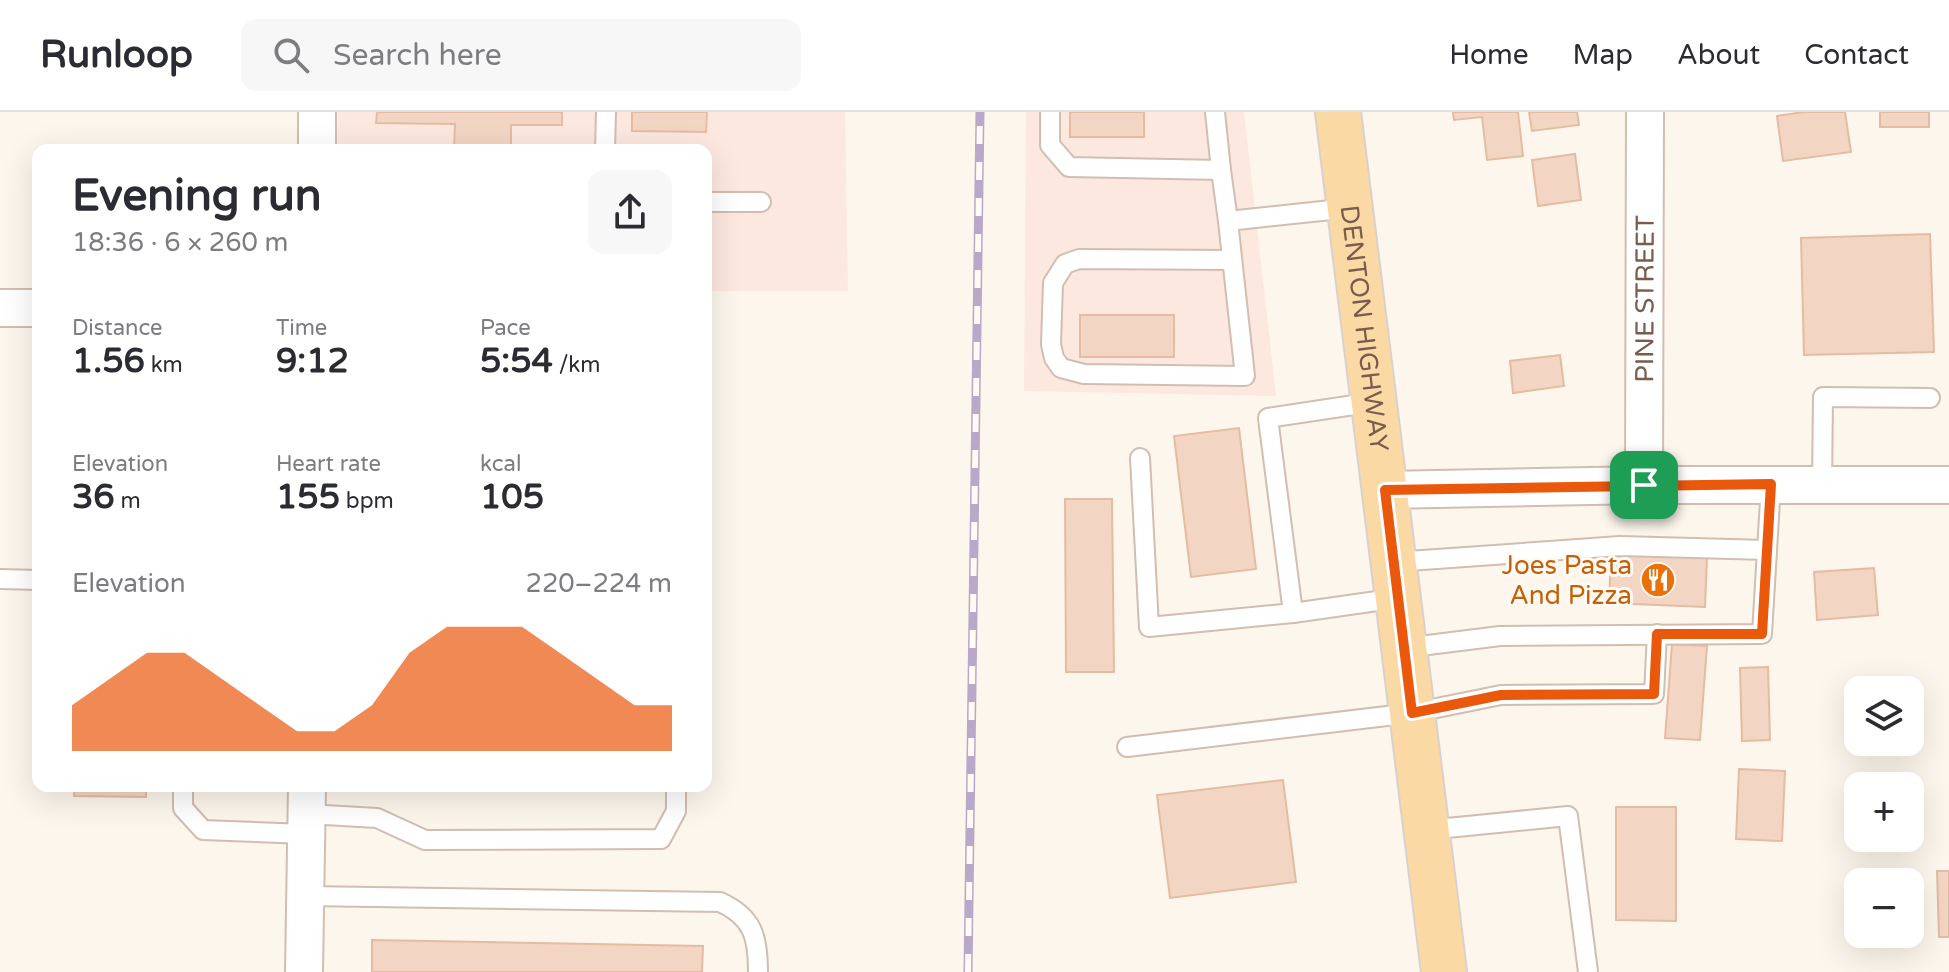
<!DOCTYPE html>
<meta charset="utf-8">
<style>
body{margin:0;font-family:"Varela Round",sans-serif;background:#f7f7f7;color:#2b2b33;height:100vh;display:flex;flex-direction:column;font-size:30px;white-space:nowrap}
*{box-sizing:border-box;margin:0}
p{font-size:26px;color:#7c7c81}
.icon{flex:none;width:44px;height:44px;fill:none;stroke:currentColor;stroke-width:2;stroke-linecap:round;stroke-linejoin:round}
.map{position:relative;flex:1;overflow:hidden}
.sheet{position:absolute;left:32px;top:32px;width:680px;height:648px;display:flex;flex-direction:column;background:#fff;border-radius:16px;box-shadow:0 8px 32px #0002}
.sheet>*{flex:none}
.buttons{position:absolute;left:1844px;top:564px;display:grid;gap:16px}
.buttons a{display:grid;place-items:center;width:80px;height:80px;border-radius:16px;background:#fff;box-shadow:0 8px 32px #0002;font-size:40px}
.pin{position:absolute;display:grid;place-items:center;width:68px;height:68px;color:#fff;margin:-34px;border-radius:16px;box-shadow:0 4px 12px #0006}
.round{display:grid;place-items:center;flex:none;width:84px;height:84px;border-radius:16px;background:#f7f7f7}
.headline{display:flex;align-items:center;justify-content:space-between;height:136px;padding:0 40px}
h1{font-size:44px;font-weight:700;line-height:60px}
.metrics{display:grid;grid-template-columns:repeat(3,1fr);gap:12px;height:136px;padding:8px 40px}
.metrics div{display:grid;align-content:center}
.metrics b{font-size:34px;font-weight:700}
.metrics small{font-size:22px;font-weight:400}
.metrics p{font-size:22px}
.chart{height:224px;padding:16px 40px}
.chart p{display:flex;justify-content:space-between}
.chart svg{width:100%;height:144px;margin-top:8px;fill:#ea580c;opacity:.7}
header{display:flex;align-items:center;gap:48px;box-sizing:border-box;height:112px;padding:0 40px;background:#fff;border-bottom:2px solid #e1e1e2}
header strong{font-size:38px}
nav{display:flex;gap:44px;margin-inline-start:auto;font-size:28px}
.search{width:560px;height:72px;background:#f7f7f7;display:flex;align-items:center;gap:20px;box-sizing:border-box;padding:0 28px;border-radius:16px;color:#7c7c81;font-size:30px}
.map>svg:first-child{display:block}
.commercial{fill:#fde8e0}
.building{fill:#f3d5c3;stroke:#e6bba3;stroke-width:2}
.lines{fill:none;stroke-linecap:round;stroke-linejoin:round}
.service-casing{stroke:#d1beb0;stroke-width:22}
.minor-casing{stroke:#d1beb0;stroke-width:40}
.primary-casing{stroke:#dad1cd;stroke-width:48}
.service{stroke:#fff;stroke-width:18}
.minor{stroke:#fff;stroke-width:36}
.primary{stroke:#fbd9a5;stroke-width:44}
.rail-casing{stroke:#b9a8c9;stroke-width:9}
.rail{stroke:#fffaf3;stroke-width:6;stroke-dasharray:18;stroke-linecap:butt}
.route-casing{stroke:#fff;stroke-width:16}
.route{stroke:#ea580c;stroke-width:10}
.labels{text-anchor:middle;stroke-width:6;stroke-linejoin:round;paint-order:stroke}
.street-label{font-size:26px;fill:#7a5c4d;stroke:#fffaf3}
.food-label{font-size:26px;fill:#c56008;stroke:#fffaf3;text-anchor:end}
</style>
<header>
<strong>Runloop</strong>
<div class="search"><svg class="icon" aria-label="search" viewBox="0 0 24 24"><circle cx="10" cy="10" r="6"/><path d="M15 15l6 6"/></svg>Search here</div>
<nav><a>Home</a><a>Map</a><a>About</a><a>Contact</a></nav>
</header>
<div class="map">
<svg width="1949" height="860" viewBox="0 0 1949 860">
<rect width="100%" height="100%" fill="#fdf6ec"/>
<g class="commercial">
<polygon points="338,0 845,0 848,179 706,179 706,38 337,38"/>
<polygon points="1026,0 1244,0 1276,284 1024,279"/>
</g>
<g class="building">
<polygon points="377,0 562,0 562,13 511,13 511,38 454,38 455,12 376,11"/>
<polygon points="632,0 707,0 706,20 632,19"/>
<rect x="1070" y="0" width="74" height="25"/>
<polygon points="1453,0 1518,0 1523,44 1487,48 1482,5 1454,8"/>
<polygon points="1529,0 1577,0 1579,13 1532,19"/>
<polygon points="1804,0 1845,0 1851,40 1783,49 1777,4"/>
<rect x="1880" y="0" width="49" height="15"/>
<polygon points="1575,42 1581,88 1538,94 1532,48"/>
<polygon points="1930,122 1934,240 1804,243 1801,126"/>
<rect x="1080" y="203" width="94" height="42"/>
<polygon points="1560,243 1564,274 1513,281 1510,249"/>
<polygon points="1239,316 1256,457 1191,465 1174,324"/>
<polygon points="1065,387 1112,387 1114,560 1066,560"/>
<polygon points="1611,442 1707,446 1705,495 1609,491"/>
<polygon points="1874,456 1878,503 1817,508 1814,460"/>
<polygon points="1672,532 1707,534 1700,628 1665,626"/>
<polygon points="1768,555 1770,628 1742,629 1740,556"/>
<polygon points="1739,657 1785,659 1782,729 1736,727"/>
<polygon points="1283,668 1296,770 1170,786 1157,683"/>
<polygon points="75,674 146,674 146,685 74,684"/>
<polygon points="1616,695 1676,695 1676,809 1616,808"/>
<polygon points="1937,759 1949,759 1949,825 1939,825"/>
<polygon points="372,828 703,834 702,860 372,860"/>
</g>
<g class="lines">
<g class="service-casing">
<g id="service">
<polyline points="1050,0 1050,33 1069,55 1221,58 1215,0"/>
<polyline points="605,38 606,0"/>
<polyline points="1221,58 1228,109"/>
<polyline points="706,90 761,90"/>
<polyline points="1232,148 1079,147 1065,152 1053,171 1051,232 1054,246 1061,256 1084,262 1245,264 1228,109 1350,96"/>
<polyline points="1140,346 1149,515 1293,501 1268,306 1374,290"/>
<polyline points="1822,373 1823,285 1930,286"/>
<polyline points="1394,450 1620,434 1767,438"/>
<polyline points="0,467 38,468"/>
<polyline points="1293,501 1398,486"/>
<polyline points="1404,536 1500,524 1762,522 1771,372"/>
<polyline points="1127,635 1412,601 1501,583 1654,582 1657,522"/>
<polyline points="183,674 183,696 203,718 306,722"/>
<polyline points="307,702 377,706 425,728 661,727 676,699 676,674"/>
<polyline points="1427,718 1568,704 1588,860"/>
<path d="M305 784 720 790C753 805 758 825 758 860"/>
</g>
</g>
<g class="minor-casing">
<g id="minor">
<polyline points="317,38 317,0"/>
<polyline points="0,196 38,196"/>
<path id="s1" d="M1644 373 1645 0"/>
<polyline points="1385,378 1644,373 1949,373"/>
<polyline points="304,860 307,674"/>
</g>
</g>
<g class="primary-casing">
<g id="primary">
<path id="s2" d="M1338 0 1444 860"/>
</g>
</g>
<use href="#service" class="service"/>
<use href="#minor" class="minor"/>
<use href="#primary" class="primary"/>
<g class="rail-casing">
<polyline id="rail" points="968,860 980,0"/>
</g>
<use href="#rail" class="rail"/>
</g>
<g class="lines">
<g class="route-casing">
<polygon id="route" points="1771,372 1762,522 1657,522 1654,582 1501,583 1412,601 1385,378"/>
</g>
<use href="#route" class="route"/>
</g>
<defs>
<g id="restaurant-disc" transform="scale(1.8)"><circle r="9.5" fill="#e8710a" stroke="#fffaf3"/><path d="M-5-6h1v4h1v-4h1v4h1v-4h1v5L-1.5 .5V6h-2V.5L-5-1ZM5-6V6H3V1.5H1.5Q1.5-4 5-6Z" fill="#fff"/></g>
</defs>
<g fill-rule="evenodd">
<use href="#restaurant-disc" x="1658" y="468"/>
</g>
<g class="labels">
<g class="street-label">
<text dy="9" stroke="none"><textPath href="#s1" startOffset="186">PINE STREET</textPath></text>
<text dy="9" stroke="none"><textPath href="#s2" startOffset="218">DENTON HIGHWAY</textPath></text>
</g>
<g class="food-label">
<text x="1632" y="462">Joes Pasta<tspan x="1632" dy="30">And Pizza</tspan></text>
</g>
</g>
</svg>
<div class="buttons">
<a><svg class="icon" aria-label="layers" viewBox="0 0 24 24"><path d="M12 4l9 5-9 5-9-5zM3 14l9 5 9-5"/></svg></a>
<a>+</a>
<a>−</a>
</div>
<div class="pin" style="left:1644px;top:373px;background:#1e9e55"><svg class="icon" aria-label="arrive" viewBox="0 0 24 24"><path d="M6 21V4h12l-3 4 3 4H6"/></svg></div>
<section class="sheet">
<div class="headline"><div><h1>Evening run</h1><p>18:36 · 6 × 260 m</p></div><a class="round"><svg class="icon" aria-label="share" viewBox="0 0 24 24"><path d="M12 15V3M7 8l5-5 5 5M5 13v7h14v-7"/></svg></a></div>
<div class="metrics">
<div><p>Distance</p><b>1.56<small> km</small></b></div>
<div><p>Time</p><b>9:12</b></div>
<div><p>Pace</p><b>5:54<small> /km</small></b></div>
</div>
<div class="metrics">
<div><p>Elevation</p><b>36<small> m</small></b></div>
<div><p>Heart rate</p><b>155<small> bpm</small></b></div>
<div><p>kcal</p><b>105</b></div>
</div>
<div class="chart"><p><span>Elevation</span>220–224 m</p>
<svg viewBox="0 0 160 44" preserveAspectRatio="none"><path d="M0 44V30L10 22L20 14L30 14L40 22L50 30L60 38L70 38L80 30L90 14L100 6L110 6L120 6L130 14L140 22L150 30L160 30V44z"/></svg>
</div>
</section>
</div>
